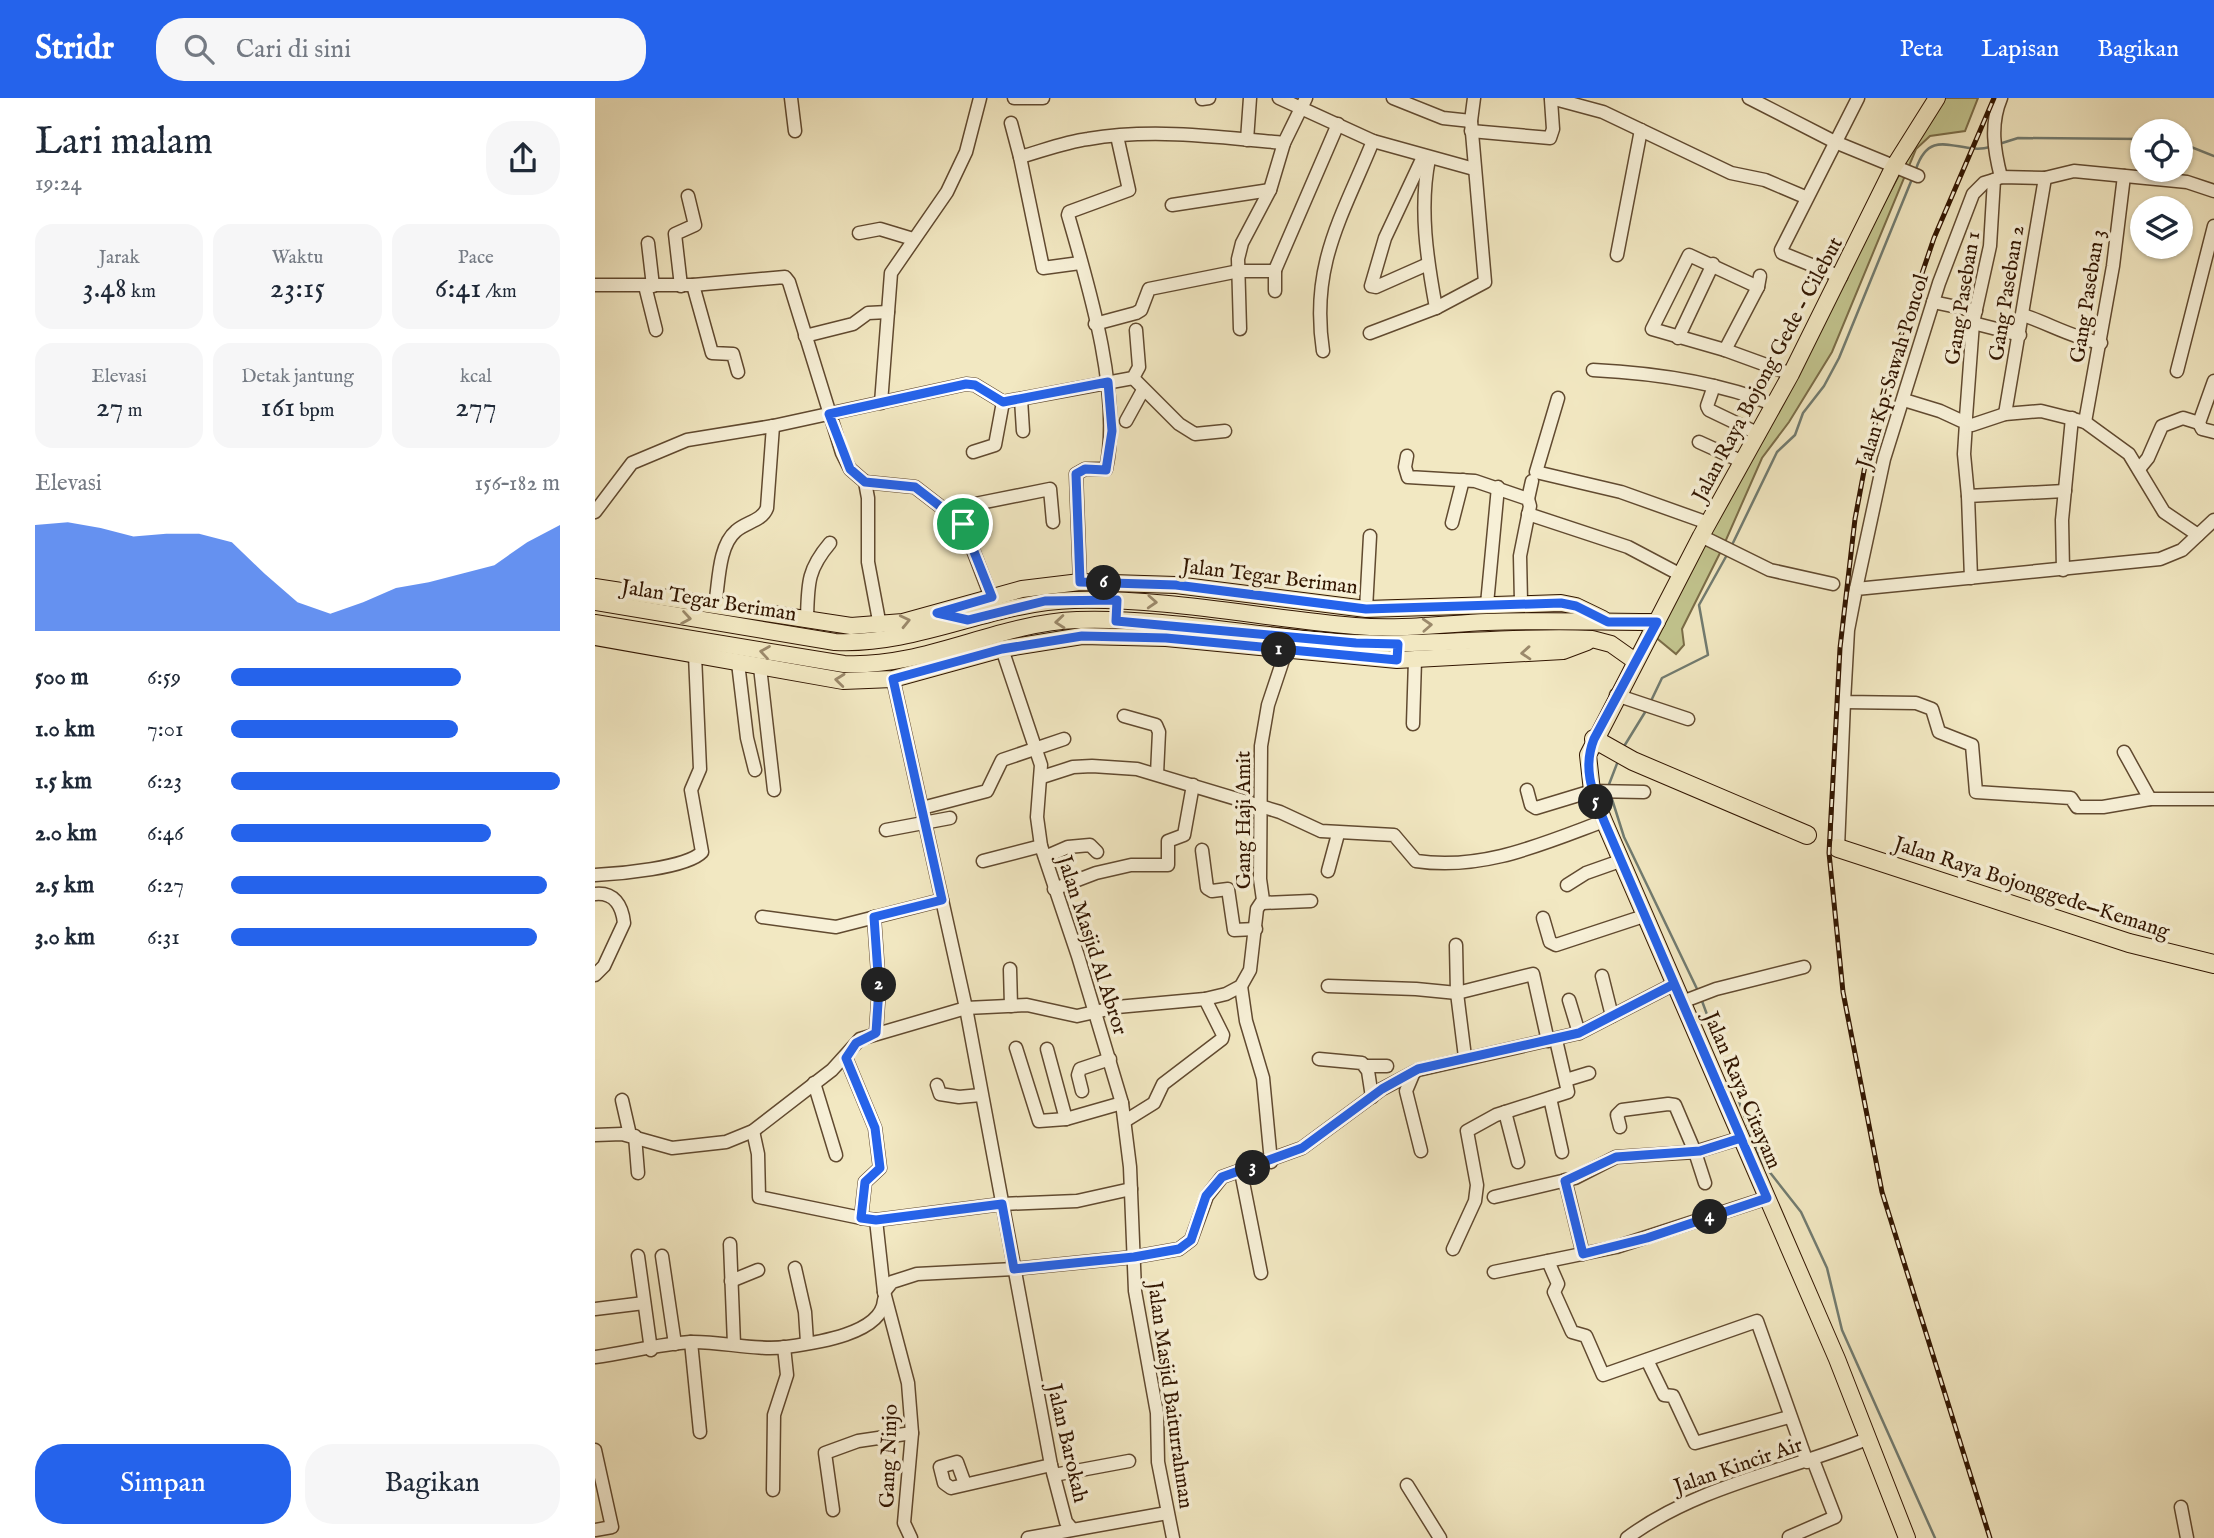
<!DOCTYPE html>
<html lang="id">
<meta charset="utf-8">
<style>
body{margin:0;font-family:"IM FELL English",serif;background:#f6f6f7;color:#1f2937;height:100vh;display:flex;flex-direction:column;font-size:26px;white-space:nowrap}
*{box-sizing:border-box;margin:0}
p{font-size:23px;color:#747a83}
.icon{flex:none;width:38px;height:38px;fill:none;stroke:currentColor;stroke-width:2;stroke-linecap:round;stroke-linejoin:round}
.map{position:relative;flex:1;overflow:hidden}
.drawer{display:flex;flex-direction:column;background:#fff;width:595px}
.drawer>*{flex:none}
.buttons{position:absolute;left:1535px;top:21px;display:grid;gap:14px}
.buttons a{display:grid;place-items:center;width:63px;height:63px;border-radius:50%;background:#fff;box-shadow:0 2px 5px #0004;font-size:35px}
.pin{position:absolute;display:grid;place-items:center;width:60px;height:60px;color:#fff;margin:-30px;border:4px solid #fff;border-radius:50%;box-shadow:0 2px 7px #0007}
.km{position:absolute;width:35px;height:35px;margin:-18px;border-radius:50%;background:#222;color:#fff;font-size:19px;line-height:35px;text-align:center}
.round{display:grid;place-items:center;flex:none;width:74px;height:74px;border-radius:28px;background:#f6f6f7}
.overview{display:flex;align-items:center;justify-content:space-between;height:119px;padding:0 35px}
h1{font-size:38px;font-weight:600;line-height:52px}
.metrics{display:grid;grid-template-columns:repeat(3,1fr);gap:10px;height:119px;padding:7px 35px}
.metrics div{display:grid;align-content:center;border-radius:18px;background:#f6f6f7;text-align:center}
.metrics b{font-size:30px;font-weight:600}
.metrics small{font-size:19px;font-weight:400}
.metrics p{font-size:19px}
.chart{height:196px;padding:14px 35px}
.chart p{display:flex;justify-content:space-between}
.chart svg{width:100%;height:126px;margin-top:7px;fill:#2563eb;opacity:.7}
.action{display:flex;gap:14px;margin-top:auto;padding:14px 35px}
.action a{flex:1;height:80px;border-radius:28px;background:#2563eb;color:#fff;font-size:28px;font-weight:600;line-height:80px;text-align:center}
.action a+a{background:#f6f6f7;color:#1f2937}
ul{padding:0 35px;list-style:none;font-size:23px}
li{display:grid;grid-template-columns:112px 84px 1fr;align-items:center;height:52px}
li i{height:18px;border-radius:9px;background:#2563eb}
header{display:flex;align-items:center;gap:42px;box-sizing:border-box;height:98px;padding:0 35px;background:#2563eb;color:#fff}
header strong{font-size:33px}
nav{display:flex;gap:38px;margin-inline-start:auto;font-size:24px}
.search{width:490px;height:63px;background:#f6f6f7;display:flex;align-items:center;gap:18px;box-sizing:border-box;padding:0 24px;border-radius:28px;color:#747a83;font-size:26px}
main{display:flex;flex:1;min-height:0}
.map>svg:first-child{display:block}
.green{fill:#c2c48e;stroke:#7a6c47;stroke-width:2}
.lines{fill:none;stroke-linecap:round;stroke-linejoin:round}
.stream{stroke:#717b70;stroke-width:2.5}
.minor-casing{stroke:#614a30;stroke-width:15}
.major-casing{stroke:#311500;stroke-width:18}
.highway-casing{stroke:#311500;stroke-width:20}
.minor{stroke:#f7f0d7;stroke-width:12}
.major{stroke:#f2e8c2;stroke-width:16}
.highway{stroke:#f2e8c2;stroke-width:18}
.rail-casing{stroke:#311500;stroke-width:5}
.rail{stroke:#f7f0d7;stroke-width:2.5;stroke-dasharray:8;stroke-linecap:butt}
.oneway{stroke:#9b896b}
.route-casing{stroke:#fff;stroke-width:14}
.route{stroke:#2563eb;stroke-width:9}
.labels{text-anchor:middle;stroke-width:7;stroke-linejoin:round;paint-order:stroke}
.street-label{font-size:21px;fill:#311500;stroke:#f7f0d7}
</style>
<header>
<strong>Stridr</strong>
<div class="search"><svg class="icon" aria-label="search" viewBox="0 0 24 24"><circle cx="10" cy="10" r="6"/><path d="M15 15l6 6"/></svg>Cari di sini</div>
<nav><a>Peta</a><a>Lapisan</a><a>Bagikan</a></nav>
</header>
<main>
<section class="drawer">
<div class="overview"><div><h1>Lari malam</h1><p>19:24</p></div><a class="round"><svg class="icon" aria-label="share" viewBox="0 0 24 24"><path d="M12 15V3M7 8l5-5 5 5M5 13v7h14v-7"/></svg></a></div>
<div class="metrics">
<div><p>Jarak</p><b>3.48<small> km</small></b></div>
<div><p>Waktu</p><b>23:15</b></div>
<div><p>Pace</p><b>6:41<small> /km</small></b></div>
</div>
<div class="metrics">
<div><p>Elevasi</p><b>27<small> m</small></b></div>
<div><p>Detak jantung</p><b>161<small> bpm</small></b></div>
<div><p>kcal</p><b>277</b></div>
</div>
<div class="chart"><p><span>Elevasi</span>156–182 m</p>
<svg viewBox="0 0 160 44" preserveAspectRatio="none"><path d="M0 44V7L10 6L20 8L30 11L40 10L50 10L60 13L70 24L80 34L90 38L100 34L110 29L120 27L130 24L140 21L150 13L160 7V44z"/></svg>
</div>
<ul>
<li><b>500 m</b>6:59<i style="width:70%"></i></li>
<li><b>1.0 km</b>7:01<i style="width:69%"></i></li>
<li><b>1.5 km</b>6:23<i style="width:100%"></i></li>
<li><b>2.0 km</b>6:46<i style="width:79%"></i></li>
<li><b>2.5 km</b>6:27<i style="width:96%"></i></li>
<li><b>3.0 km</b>6:31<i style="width:93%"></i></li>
</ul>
<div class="action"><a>Simpan</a><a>Bagikan</a></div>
</section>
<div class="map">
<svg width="1619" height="1440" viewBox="0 0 1619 1440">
<rect width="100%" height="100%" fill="#f2e8c2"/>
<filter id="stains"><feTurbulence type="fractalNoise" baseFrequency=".00286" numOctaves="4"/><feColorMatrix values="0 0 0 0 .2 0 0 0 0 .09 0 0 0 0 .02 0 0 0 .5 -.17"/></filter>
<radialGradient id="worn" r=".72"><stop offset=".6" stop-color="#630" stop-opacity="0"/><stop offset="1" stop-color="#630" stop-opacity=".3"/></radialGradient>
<polygon class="green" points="1345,0 1383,0 1370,33 1335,38 1321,51 1237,254 1194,324 1167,360 1127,451 1087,531 1089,547 1081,556 1059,538"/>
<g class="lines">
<g class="stream">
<polyline points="1586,45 1619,58"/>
<polyline points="1404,46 1423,40 1547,41"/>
<path d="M1321 71C1336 26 1365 58 1395 49"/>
<polyline points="1136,449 1182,354 1200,337 1208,315 1229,288 1244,260 1317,81"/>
<polyline points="1055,605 1067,580 1113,557 1104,507 1133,455"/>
<polyline points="1028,650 1052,611"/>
<polyline points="1013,689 1023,663"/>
<polyline points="1016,698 1029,739 1103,893"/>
<polyline points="1107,903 1166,1063 1206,1114 1232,1170 1247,1232 1340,1440"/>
</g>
<g class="minor-casing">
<g id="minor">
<polyline points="196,0 200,33"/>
<polyline points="419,0 448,0"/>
<polyline points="684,0 778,43 879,71"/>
<polyline points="798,0 848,20 876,23"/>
<polyline points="956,0 1008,14 1136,75 1170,82 1210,99"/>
<polyline points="1154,0 1240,44 1323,78"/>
<polyline points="607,1 614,0"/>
<path d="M416 25 425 59C447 53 470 44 493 41 557 30 626 39 689 45"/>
<polyline points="876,33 955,40 958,31 956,2"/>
<polyline points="652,42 655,0"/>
<polyline points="425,59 448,170 485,165"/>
<polyline points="828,59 790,140 776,188 781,189 833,166"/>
<path d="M1406 79C1399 52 1395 26 1406 0"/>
<polyline points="577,107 675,92"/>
<polyline points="264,135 285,131 318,141"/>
<polyline points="53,145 58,188"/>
<polyline points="1022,157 1046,32"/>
<polyline points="1246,179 1187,155 1186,152 1263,0"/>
<polyline points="0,187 98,187 190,179 194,184 247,355 255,371 270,384 273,400 273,464 285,528"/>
<polyline points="98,187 117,255 138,256 143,274"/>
<polyline points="50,188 61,232"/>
<polyline points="86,188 80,136 100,127 93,98"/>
<polyline points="1163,189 1094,157 1057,231 1130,252 1196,276"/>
<polyline points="680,193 680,172 743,26"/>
<polyline points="1338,204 1381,213"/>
<polyline points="841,210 890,184 876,23 879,0"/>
<path d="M1428 217C1455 226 1478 240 1506 245"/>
<polyline points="1378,225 1425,237"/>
<polyline points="500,226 541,215 546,212 554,191 644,173 680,173"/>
<polyline points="645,231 643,161 647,145 675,92 689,45 711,0"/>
<path d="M775 235 841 210C832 161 824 110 834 61"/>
<polyline points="210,238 258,226 273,215 293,214"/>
<polyline points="1083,240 1118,166"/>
<polyline points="1130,252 1163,189 1165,178"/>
<path d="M728 253C715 167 747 119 778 43"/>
<path d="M998 272C1059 275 1123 284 1180 307"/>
<polyline points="1582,273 1619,128"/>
<polyline points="538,280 584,326 600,336 630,333"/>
<polyline points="1619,283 1604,325 1607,331 1619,334"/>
<polyline points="1119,288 1112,308 1114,312 1164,336"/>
<polyline points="963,300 941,374 1026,394 1113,425"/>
<polyline points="426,301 428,333"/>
<polyline points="1309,302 1345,313 1371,325 1369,356 1373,398"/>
<polyline points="286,305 296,175 352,94 371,54 385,0"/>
<polyline points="1410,316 1450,80"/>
<polyline points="531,323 548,292"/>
<polyline points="1490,324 1518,168 1529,78"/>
<polyline points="1104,344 1148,364"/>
<polyline points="378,354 400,347 408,304"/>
<polyline points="812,358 810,369 813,379 880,383 933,401 935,408 925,458 926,504"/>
<polyline points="1544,371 1553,360 1567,328 1588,320 1604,325"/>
<polyline points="270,384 320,389 368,426 373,420 375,407 455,391 458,424"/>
<polyline points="933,401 937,383"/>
<polyline points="0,414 37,365 92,342 178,328 371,286 380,287 408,304 538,280 544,269 541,232"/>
<polyline points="933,416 1033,449 1086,477"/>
<polyline points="1619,422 1587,452 1565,461 1261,491 1253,532 1249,604 1321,605 1337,611 1344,634 1377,647 1381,694 1476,700 1482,709 1508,709 1555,701 1619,701"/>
<polyline points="857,425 868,382"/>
<polyline points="368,426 396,499"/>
<polyline points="1603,437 1569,414 1534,356 1490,324 1446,313 1410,316 1377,327 1371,325 1371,319 1378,225 1395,148 1399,82 1406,79 1450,80 1479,73 1592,84 1619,93"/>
<polyline points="1106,438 1175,472 1238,486"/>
<polyline points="1468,472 1467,422 1477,320"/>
<polyline points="1376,480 1373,398 1470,393"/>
<path d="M485 484 481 376 490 371H511C527 298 494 189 473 117L474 114 534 92 522 38"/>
<polyline points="1261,491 1289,361 1344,185 1378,96 1389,85 1399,82"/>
<polyline points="892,506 903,389"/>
<path d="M120 507C124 485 123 448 141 433 151 424 167 423 172 410L178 328"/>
<polyline points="771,511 775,438"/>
<path d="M212 521C213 486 212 472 235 445"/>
<polyline points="407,551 446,667 442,719 446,748 483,858 527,1005 535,1069 540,1193 562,1315 563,1364 578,1440"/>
<polyline points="143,565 152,640 160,672"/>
<polyline points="165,569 179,692"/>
<polyline points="298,581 371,910 456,1367 471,1424 477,1431"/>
<polyline points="1021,597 1093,621"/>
<polyline points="529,618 561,627 564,634 562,676"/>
<polyline points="818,626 820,562"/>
<polyline points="1529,654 1555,701"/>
<path d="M447 679 478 669 497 668 542 671 685 714 726 733 799 737 821 763C888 773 947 746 1009 723"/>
<polyline points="932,692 936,707 941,710 997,693 1049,694"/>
<polyline points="327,710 392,693 407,662 469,641"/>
<polyline points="291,732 355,720"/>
<polyline points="1243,750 1249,604"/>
<polyline points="607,752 612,790 617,793 633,791 639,832 661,831"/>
<polyline points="450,759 473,749 495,747 502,754"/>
<polyline points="388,763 446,748"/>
<polyline points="733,773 743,736"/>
<path d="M0 777C23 776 92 770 107 754L96 692 105 671 100 557"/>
<polyline points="972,787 991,775 1025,763"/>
<polyline points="459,791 501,775 536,767 573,767 573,743 589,737 598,687"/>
<path d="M0 796C19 794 27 807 29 825L9 868 0 877"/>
<polyline points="667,805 716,803"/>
<polyline points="167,819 241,829 347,802"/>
<polyline points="279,819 284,890 281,935"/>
<polyline points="948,820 955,844 961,847 1049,818"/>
<polyline points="861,847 862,895 870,959"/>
<polyline points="415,871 416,908"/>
<polyline points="1007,878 1017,918"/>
<polyline points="646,888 651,923 668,980 676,1064"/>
<polyline points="733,888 821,891 862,895 938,876 953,943"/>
<polyline points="974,902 984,935"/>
<polyline points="1087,904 1121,891 1209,869"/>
<polyline points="421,950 444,1023 471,1021 527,1005"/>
<polyline points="452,951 471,1021"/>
<polyline points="251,960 280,1030 285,1070 270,1084 266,1120"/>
<polyline points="724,961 767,965 773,973 777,999"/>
<polyline points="771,968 792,968"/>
<polyline points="819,974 811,993 826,1053"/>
<polyline points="971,982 994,975"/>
<polyline points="219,985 241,1057"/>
<polyline points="342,987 345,996 364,999 386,997"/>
<polyline points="487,993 483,977 485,971 515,961"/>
<polyline points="955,1000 967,1054"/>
<polyline points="27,1002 35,1037"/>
<polyline points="910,1014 923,1064"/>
<polyline points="530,1023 559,1005 568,986 627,941 628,937 610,901"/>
<polyline points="1025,1029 1022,1017 1027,1012 1073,1006 1080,1007 1100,1054 1146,1040"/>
<polyline points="158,1033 163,1056 164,1099 266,1120 281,1122 407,1106 482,1103 536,1091"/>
<polyline points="0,1037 27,1036 77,1050 131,1044 158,1033 237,972 265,941 371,910 432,907 482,918 522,909 610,901 631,896 646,888 655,872 662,811 668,802 665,781 666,648 673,607 691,553"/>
<polyline points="40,1038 43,1075"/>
<polyline points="646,1074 666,1175"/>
<polyline points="970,1082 988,1156"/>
<polyline points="899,1099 980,1080 1021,1059 1100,1054 1110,1085"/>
<polyline points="281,1122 289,1194 313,1285 317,1335 309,1425 316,1440"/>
<polyline points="135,1146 139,1246"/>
<polyline points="858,1151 880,1103 882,1087 872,1033 901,1017 973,994 961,942"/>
<polyline points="43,1158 56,1252"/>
<polyline points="67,1158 80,1246"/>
<polyline points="953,1163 963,1186 959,1194 977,1234 991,1238 1008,1277 1162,1223 1212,1364"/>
<polyline points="200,1170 210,1214 212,1244"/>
<polyline points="899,1174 1021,1149 1172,1100"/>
<polyline points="136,1183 163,1172"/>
<polyline points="289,1194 297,1184 322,1176 419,1171 539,1159 584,1151 596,1142 612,1098 627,1079 707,1050 787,991 823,972 984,935 1079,886"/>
<polyline points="0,1211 49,1205"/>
<polyline points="96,1244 105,1334"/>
<path d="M0 1259C31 1255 64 1246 95 1244 126 1243 160 1253 191 1249 220 1245 287 1236 289 1202"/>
<polyline points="1052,1262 1069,1297 1078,1298 1100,1345 1194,1319"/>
<polyline points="0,1352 17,1429 0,1432"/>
<polyline points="459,1377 534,1363"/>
<polyline points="370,1386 362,1364 345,1369 349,1385 356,1390 456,1367"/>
<polyline points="812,1387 845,1440"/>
<polyline points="178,1392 179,1317 192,1277 189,1249"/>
<polyline points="1586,1409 1592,1440"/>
<polyline points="238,1412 230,1355 263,1343 317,1335"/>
<polyline points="1194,1439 1240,1419 1218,1362"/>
<polyline points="433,1440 572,1415"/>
<path d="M1032 1440C1102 1388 1192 1373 1272 1341"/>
</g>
</g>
<g class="major-casing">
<g id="major">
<polyline points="0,489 256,528 308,524 427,491 485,484 581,487 771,511 966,505 981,508 1008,521"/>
<path d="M0 504 240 544C323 548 397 504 479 502 574 500 666 520 760 528 803 532 849 526 892 524 949 522 1006 524 1062 524"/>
<path d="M0 525 249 566C330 570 402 525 482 522 577 519 669 541 763 545 841 548 919 537 997 541L1016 546 1040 563"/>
<polyline points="0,539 248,583 298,581 407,551 487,538 571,540 802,562 968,553 992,544"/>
<polyline points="1312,1440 1242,1261 1009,723 997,693 993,657 1106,438 1196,276 1298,70 1342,0"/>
</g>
</g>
<g class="highway-casing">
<g id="highway">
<polyline points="999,641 1038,663 1212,737"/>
<polyline points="1243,750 1534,845 1619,866"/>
</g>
</g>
<use href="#minor" class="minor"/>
<use href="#major" class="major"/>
<use href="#highway" class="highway"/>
<g class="rail-casing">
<polyline id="rail" points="1395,1440 1287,1094 1248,894 1234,755 1245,550 1260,421 1272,357 1294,273 1339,140 1399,0"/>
</g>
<use href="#rail" class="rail"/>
</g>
<defs><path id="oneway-chevron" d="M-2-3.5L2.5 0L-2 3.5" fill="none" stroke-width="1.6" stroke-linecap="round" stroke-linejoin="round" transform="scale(1.75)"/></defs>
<g class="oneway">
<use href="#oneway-chevron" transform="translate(557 504) rotate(3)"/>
<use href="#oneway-chevron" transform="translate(91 520) rotate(9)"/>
<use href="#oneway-chevron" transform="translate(310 523) rotate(-13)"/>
<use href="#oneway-chevron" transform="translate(465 524) rotate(175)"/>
<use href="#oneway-chevron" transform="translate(832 527) rotate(-3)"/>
<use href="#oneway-chevron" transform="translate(170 554) rotate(-171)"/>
<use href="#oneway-chevron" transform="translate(931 555) rotate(176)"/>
<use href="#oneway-chevron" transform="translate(245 582) rotate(-174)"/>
</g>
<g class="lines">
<g class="route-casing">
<path id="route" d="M368 426 397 499 342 515 373 522 450 503 522 502 521 523 761 545 803 546 802 562 571 540 487 538 407 551 298 581 347 802 279 819 284 890 281 935 261 945 251 960 280 1030 285 1070 270 1084 266 1120 281 1122 407 1106 419 1171 539 1159 584 1151 596 1142 611 1098 627 1079 707 1050 787 991 823 971 984 935 1079 886 1172 1100 1052 1140 988 1156 970 1083 1021 1059 1105 1053 1146 1040 1009 723C998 695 987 671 999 641L1062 524H1013L981 508 966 505 771 511 581 487 485 484 481 376 490 371 511 372 517 333 513 284 408 304 380 287 371 286 234 316 255 371 270 384 320 389 368 426"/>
</g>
<use href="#route" class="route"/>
</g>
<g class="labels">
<g class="street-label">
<text transform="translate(1411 195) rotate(-81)" y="7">Gang Paseban 2</text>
<text transform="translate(1492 198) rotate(-81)" y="7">Gang Paseban 3</text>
<text transform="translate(1367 200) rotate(-81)" y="7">Gang Paseban 1</text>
<text transform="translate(1172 271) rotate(-62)" y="7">Jalan Raya Bojong Gede - Cilebut</text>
<text transform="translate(1297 273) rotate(-73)" y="7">Jalan Kp. Sawah Poncol</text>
<text transform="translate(675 478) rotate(7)" y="7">Jalan Tegar Beriman</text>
<text transform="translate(114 502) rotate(9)" y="7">Jalan Tegar Beriman</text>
<text transform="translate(648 722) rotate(-90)" y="7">Gang Haji Amit</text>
<text transform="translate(1437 789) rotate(18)" y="7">Jalan Raya Bojonggede—Kemang</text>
<text transform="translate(498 847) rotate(72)" y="7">Jalan Masjid Al Abror</text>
<text transform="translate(1148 992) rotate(67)" y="7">Jalan Raya Citayam</text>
<text transform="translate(576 1297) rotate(82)" y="7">Jalan Masjid Baiturrahman</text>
<text transform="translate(473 1345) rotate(77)" y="7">Jalan Barokah</text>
<text transform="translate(293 1358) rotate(-88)" y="7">Gang Ninjo</text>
<text transform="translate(1143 1367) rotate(-19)" y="7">Jalan Kincir Air</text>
</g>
</g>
<rect width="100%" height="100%" filter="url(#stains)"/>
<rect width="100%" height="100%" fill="url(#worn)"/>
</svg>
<div class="buttons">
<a><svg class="icon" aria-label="locate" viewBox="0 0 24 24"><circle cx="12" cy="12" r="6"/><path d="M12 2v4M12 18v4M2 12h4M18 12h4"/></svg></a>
<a><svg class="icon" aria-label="layers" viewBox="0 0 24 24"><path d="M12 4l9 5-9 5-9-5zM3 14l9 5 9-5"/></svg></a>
</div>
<div class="pin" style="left:368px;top:426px;background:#1e9e55"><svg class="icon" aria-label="arrive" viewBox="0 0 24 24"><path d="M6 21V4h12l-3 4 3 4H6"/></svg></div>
<b class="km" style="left:684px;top:552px">1</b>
<b class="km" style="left:284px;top:887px">2</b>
<b class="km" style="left:658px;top:1070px">3</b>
<b class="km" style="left:1115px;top:1119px">4</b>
<b class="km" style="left:1001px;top:704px">5</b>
<b class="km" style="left:509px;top:485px">6</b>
</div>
</main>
